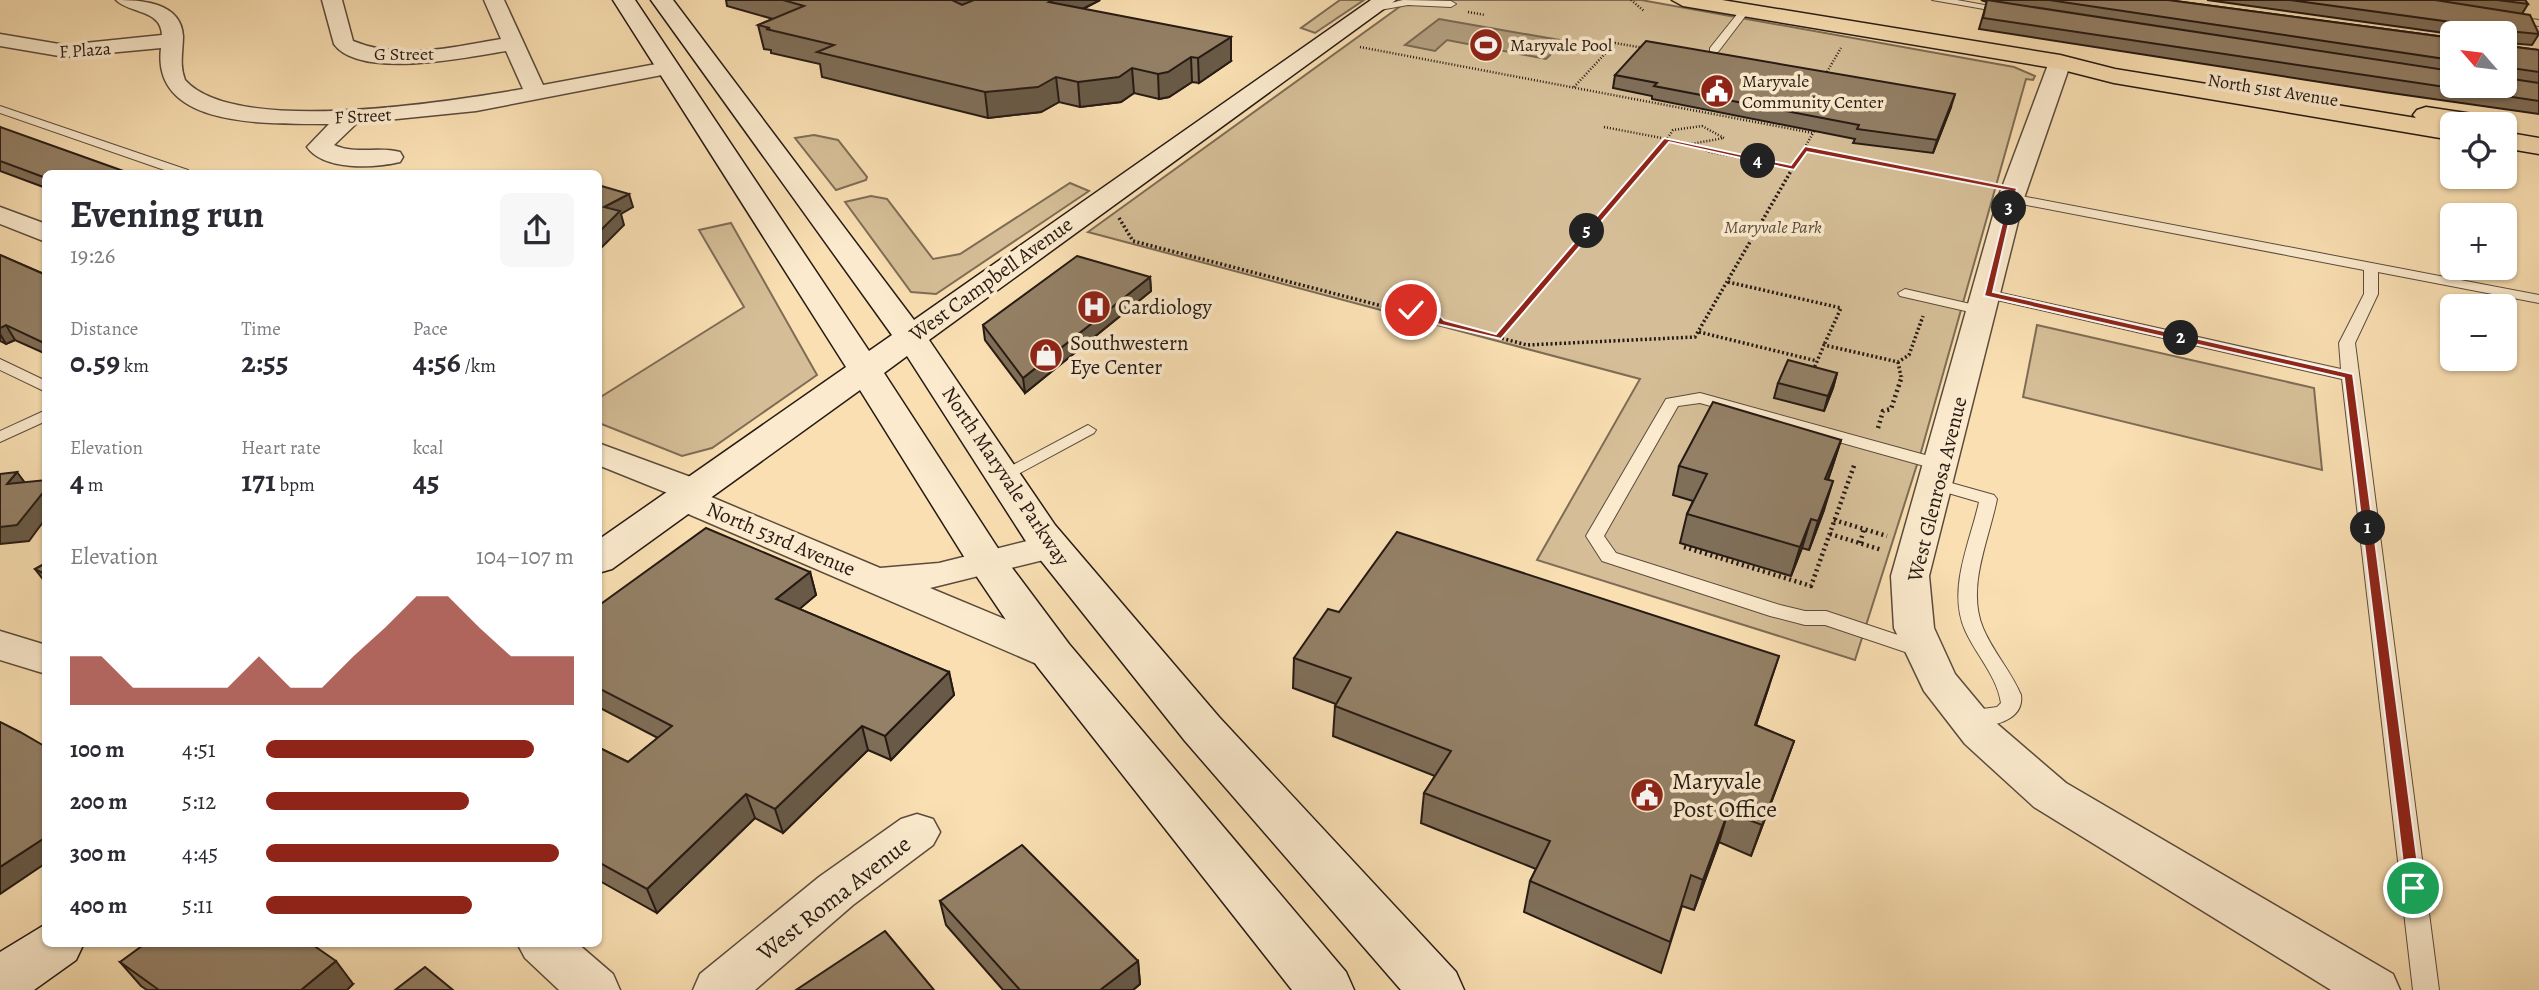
<!DOCTYPE html>
<meta charset="utf-8">
<style>
body{margin:0;font-family:Alegreya,serif;background:#f7f7f7;color:#2b2b33;height:100vh;display:flex;flex-direction:column;font-size:26px;white-space:nowrap}
*{box-sizing:border-box;margin:0}
p{font-size:23px;color:#7c7c81}
.icon{flex:none;width:38px;height:38px;fill:none;stroke:currentColor;stroke-width:2;stroke-linecap:round;stroke-linejoin:round}
.map{position:relative;flex:1;overflow:hidden}
.side{position:absolute;left:42px;top:170px;width:560px;height:777px;display:flex;flex-direction:column;background:#fff;border-radius:10px;box-shadow:0 2px 5px #0004}
.side>*{flex:none}
.needle{width:46px;rotate:298deg}
.fabs{position:absolute;left:2440px;top:21px;display:grid;gap:14px}
.fabs a{display:grid;place-items:center;width:77px;height:77px;border-radius:10px;background:#fff;box-shadow:0 2px 5px #0004;font-size:35px}
.pin{position:absolute;display:grid;place-items:center;width:60px;height:60px;color:#fff;margin:-30px;border:4px solid #fff;border-radius:50%;box-shadow:0 2px 7px #0007}
.km{position:absolute;width:35px;height:35px;margin:-18px;border-radius:50%;background:#222;color:#fff;font-size:19px;line-height:35px;text-align:center}
.round{display:grid;place-items:center;flex:none;width:74px;height:74px;border-radius:10px;background:#f7f7f7}
.overview{display:flex;align-items:center;justify-content:space-between;height:119px;padding:0 28px}
h1{font-size:38px;font-weight:600;line-height:52px}
.stats{display:grid;grid-template-columns:repeat(3,1fr);gap:10px;height:119px;padding:7px 28px}
.stats div{display:grid;align-content:center}
.stats b{font-size:30px;font-weight:600}
.stats small{font-size:19px;font-weight:400}
.stats p{font-size:19px}
.chart{height:196px;padding:14px 28px}
.chart p{display:flex;justify-content:space-between}
.chart svg{width:100%;height:126px;margin-top:7px;fill:#8f2418;opacity:.7}
ul{padding:0 28px;list-style:none;font-size:23px}
li{display:grid;grid-template-columns:112px 84px 1fr;align-items:center;height:52px}
li i{height:18px;border-radius:9px;background:#8f2418}
.map>svg:first-child{display:block}
.green{fill:#d5be97;stroke:#7e6c56;stroke-width:2}
.water{fill:#b19c7c;stroke:#796852;stroke-width:2}
.lines{fill:none;stroke-linecap:round;stroke-linejoin:round}
.lane-casing{stroke:#5b4b3c;stroke-width:2}
.street-casing{stroke:#5b4b3c;stroke-width:3}
.secondary-casing{stroke:#261a14;stroke-width:3}
.primary-casing{stroke:#261a14;stroke-width:3}
.path-far2{stroke:#261a14;stroke-width:2.5;stroke-dasharray:1 2;stroke-linecap:butt}
.path-far1{stroke:#261a14;stroke-width:3.5;stroke-dasharray:2 2.5;stroke-linecap:butt}
.path{stroke:#261a14;stroke-width:4.5;stroke-dasharray:2 3.5;stroke-linecap:butt}
.lane{fill:#fbeacd;fill-rule:evenodd}
.street{fill:#fbeacd;fill-rule:evenodd}
.secondary{fill:#fbeacd;fill-rule:evenodd}
.primary{fill:#f9dfb2;fill-rule:evenodd}
.wall{fill:#7f6e58;stroke:#261a14;stroke-width:2}
.shaded-wall{fill:#685a47;stroke:#261a14;stroke-width:2}
.building{fill:#948066;stroke:#261a14;stroke-width:2}
.route{fill:#8f2418;stroke:#fff;stroke-width:2}
.labels{text-anchor:middle;stroke-width:7;stroke-linejoin:round;paint-order:stroke}
.far-poi-label{font-size:18px;fill:#261a14;stroke:#fbeacd;text-anchor:start}
.far-street-label{font-size:18px;fill:#261a14;stroke:#fbeacd}
.far-park-label{font-size:18px;font-style:italic;fill:#5b4b3b;stroke:#fbeacd}
.street-label{font-size:21px;fill:#261a14;stroke:#fbeacd}
.poi-label{font-size:21px;fill:#261a14;stroke:#fbeacd;text-anchor:start}
.near-poi-label{font-size:24px;fill:#261a14;stroke:#fbeacd;text-anchor:start}
.near-street-label{font-size:24px;fill:#261a14;stroke:#fbeacd}
</style>
<div class="map">
<svg width="2539" height="990" viewBox="0 0 2539 990">
<rect width="100%" height="100%" fill="#f9dfb2"/>
<filter id="stains"><feTurbulence type="fractalNoise" baseFrequency=".00286" numOctaves="4"/><feColorMatrix values="0 0 0 0 .2 0 0 0 0 .09 0 0 0 0 .02 0 0 0 .5 -.17"/></filter>
<radialGradient id="worn" r=".72"><stop offset=".6" stop-color="#630" stop-opacity="0"/><stop offset="1" stop-color="#630" stop-opacity=".3"/></radialGradient>
<g class="green">
<polygon points="1340,0 1364,0 1315,33 1301,28"/>
<polygon points="1409,0 1641,0 2014,67 2035,76 2033,80 2026,79 1921,452 1855,660 1537,560 1640,379 1088,232"/>
<polygon points="814,135 838,140 867,177 866,180 836,190 795,138"/>
<polygon points="1070,183 1089,191 936,294 911,292 845,202 871,196 887,199 933,259 960,254"/>
<polygon points="731,223 817,375 712,448 682,456 599,423 599,398 744,307 699,230"/>
<polygon points="2037,325 2314,388 2322,470 2023,397"/>
</g>
<polygon class="water" points="1439,19 1565,41 1546,59 1447,40 1435,51 1405,45"/>
<g class="lines">
<g class="lane-casing">
<g id="lane">
<polygon points="1403,0 1451,1 1456,4 1451,7 1408,5 1374,11 1369,8"/>
<polygon points="1932,0 1957,0 2012,10 2007,13"/>
<polygon points="1742,8 1750,10 1718,52 1710,52 1710,48"/>
<polygon points="2509,16 2539,20 2539,26 2506,21 2506,17"/>
<polygon points="0,106 188,170 190,173 173,173 0,113"/>
<polygon points="2011,194 2539,295 2539,303 2378,272 2378,294 2355,343 2439,990 2413,990 2342,379 1988,298 1981,294 1988,290 2341,369 2339,343 2364,294 2364,270 2006,201 2006,195"/>
<polygon points="1905,289 1988,308 1990,311 1983,315 1900,296 1898,293"/>
<polygon points="0,359 46,381 46,392 0,370"/>
<polygon points="1700,393 1947,461 1950,465 1941,470 1935,469 1700,403 1678,406 1604,536 1616,553 1780,605 1805,611 1826,611 1931,646 1934,651 1931,656 1917,656 1825,625 1805,625 1770,616 1602,561 1586,536 1666,399"/>
<polygon points="46,410 46,421 0,442 0,431"/>
<polygon points="1088,425 1096,430 1094,433 1009,479 1003,480 994,475"/>
<path d="M1937 479 1994 495 1997 499C1989 540 1966 587 1983 628 1993 652 2011 671 2021 695 2025 724 1982 730 1961 724L1957 718 1961 712 1997 707 2001 703C1997 676 1976 655 1965 630 1947 589 1970 543 1979 502L1931 488 1928 484 1931 480Z"/>
</g>
</g>
<g class="street-casing">
<g id="street">
<path d="M116 0C141 0 181 2 183 36 183 51 179 65 185 80 236 137 452 101 523 89L506 51C468 57 360 80 334 44L322 0H342L353 41C401 61 452 47 501 39L484 0H504L543 85 667 62 678 68 667 74 476 111 357 123 334 145C356 155 378 146 400 152L403 157 400 162C374 168 324 171 307 147L329 124C274 123 151 131 161 48L65 57 0 46V34L65 45 162 35C161 9 130 14 116 0Z"/>
<polygon points="2060,56 2071,62 2024,198 1929,576 1934,628 1955,674 1995,722 2066,783 2393,974 2400,990 2331,990 2034,807 1965,744 1924,691 1894,628 1891,576 1998,198 2049,62"/>
<polygon points="0,207 46,224 46,242 0,224"/>
<polygon points="598,443 707,483 712,491 709,496 880,568 939,563 1051,535 1064,539 1069,547 1064,555 930,588 1067,645 1073,655 1067,665 1053,669 1039,665 672,507 666,499 670,494 598,465"/>
<polygon points="0,631 46,645 46,674 0,660"/>
<polygon points="917,814 933,819 940,832 933,845 853,905 755,990 693,990 700,974 819,877 901,819"/>
<polygon points="517,943 577,943 613,974 620,990 559,990 525,958"/>
</g>
</g>
<g class="secondary-casing">
<g id="secondary">
<polygon points="613,0 635,0 869,351 892,335 651,0 673,0 914,320 1371,0 1396,0 929,340 1055,525 1219,717 1456,972 1464,990 1401,990 1185,741 1027,543 907,356 884,373 1001,553 1069,644 1346,972 1354,990 1292,990 1037,666 973,571 860,390 612,569 598,573 598,540 846,367"/>
<polygon points="46,924 46,943 84,943 76,960 34,990 0,990 0,952"/>
</g>
</g>
<g class="primary-casing">
<g id="primary">
<polygon points="1672,0 1722,0 2060,55 2115,69 2416,118 2413,115 2417,110 2426,107 2486,116 2495,119 2499,124 2452,124 2452,140 2114,83 2059,69 1683,6"/>
<polygon points="2504,132 2539,138 2539,154 2504,148"/>
</g>
</g>
<g class="path-far2">
<polyline points="1631,0 1644,11"/>
<polyline points="1468,12 1485,15"/>
<polyline points="1360,47 1813,133"/>
<polyline points="1824,77 1841,48"/>
<polyline points="1574,87 1615,43 1644,48"/>
<polygon points="1702,126 1724,138 1691,144 1667,139 1673,130"/>
<polyline points="1604,127 1667,139 1644,166"/>
<polyline points="1692,145 1710,152 1785,166"/>
<polyline points="1805,149 1894,166"/>
<polyline points="1794,166 1816,128"/>
</g>
<g class="path-far1">
<polyline points="1776,164 1794,168"/>
<polyline points="1885,164 1986,184"/>
<polyline points="1119,218 1133,241 1401,311 1422,312 1441,322 1527,345 1695,337 1795,164"/>
<polyline points="1728,282 1841,308 1824,345"/>
<polyline points="1699,332 1817,361"/>
<polyline points="1498,337 1645,164"/>
<polyline points="1898,362 1901,377"/>
<polyline points="1813,371 1824,345 1898,362 1909,355 1923,316"/>
</g>
<g class="path">
<polyline points="1878,428 1883,411 1891,409 1902,376"/>
<polyline points="1834,520 1887,536"/>
<polyline points="1830,534 1882,550"/>
<polyline points="1860,543 1864,529"/>
<polyline points="1684,547 1811,586 1855,463"/>
</g>
<use href="#lane" class="lane"/>
<use href="#street" class="street"/>
<use href="#secondary" class="secondary"/>
<use href="#primary" class="primary"/>
</g>
<g class="wall">
<polygon points="726,0 1100,0 1083,9 1231,61 1199,83 1192,82 1169,97 1159,99 1134,93 1121,102 1080,107 1059,102 1041,112 988,118 822,77 820,64 771,53 771,50 764,49 758,25 773,19 727,6"/>
<polygon points="1981,0 2168,0 2452,38 2452,86 2504,33 2452,33 2452,34 2207,0 2525,0 2528,4 2522,14 2539,34 2532,45 2508,43 2508,46 2539,50 2539,114 2384,92 1979,29 1987,2"/>
<polygon points="1615,75 1951,107 1933,153 1853,143 1855,139 1652,99 1652,96 1613,88"/>
<polygon points="0,127 46,173 46,188 0,171"/>
<polygon points="0,255 46,275 46,354 15,340 6,344 0,341"/>
<polygon points="1150,277 1151,291 1025,393 985,340 983,325"/>
<polygon points="1837,373 1833,388 1824,411 1774,398 1778,383"/>
<polygon points="1841,440 1828,480 1824,510 1809,550 1802,548 1791,576 1680,543 1687,514 1693,501 1673,495 1679,466"/>
<polygon points="46,563 46,583 35,569"/>
<polygon points="810,572 816,595 799,609 949,672 954,695 891,760 868,750 783,833 755,818 657,913 598,880 598,747 628,762 658,738 598,707 598,606"/>
<polygon points="1339,612 1769,686 1756,725 1794,741 1783,771 1751,856 1719,842 1694,910 1682,906 1661,973 1524,912 1530,881 1536,869 1421,823 1424,793 1435,776 1333,736 1335,706 1336,704 1293,688 1294,658"/>
<polygon points="940,901 1138,961 1140,984 1133,990 1003,990 946,925"/>
<polygon points="120,962 353,984 347,990 147,990 141,986"/>
</g>
<g class="shaded-wall">
<polygon points="951,0 985,0 954,23"/>
<polygon points="1053,0 1100,0 1051,25 1049,2"/>
<polygon points="1231,37 1231,61 1199,83 1198,58"/>
<polygon points="1191,57 1192,82 1169,97 1159,99 1158,74"/>
<polygon points="1132,68 1134,93 1121,102 1080,107 1078,82"/>
<polygon points="1056,77 1059,102 1041,112 988,118 985,92"/>
<polygon points="1955,94 1951,107 1933,153 1937,140"/>
<polygon points="629,194 633,207 621,214 624,225 598,251 598,233 604,207"/>
<polygon points="1150,277 1151,291 1025,393 1023,378"/>
<polygon points="6,325 15,340 6,344 0,334 0,328"/>
<polygon points="1837,373 1833,388 1824,411 1828,396"/>
<polygon points="1841,440 1832,468 1817,508 1825,479"/>
<polygon points="17,472 28,487 7,484"/>
<polygon points="1833,481 1824,510 1809,550 1818,521"/>
<polygon points="46,489 46,518 29,541 0,544 0,527"/>
<polygon points="1811,519 1802,548 1791,576 1800,547"/>
<polygon points="810,572 816,595 783,623 776,599"/>
<polygon points="1779,656 1746,755 1755,725"/>
<polygon points="949,672 954,695 891,760 885,736"/>
<polygon points="862,726 868,750 783,833 775,809"/>
<polygon points="1794,741 1783,771 1751,856 1762,825"/>
<polygon points="746,794 755,818 657,913 647,889"/>
<polygon points="1728,812 1719,842 1694,910 1703,880"/>
<polygon points="46,837 46,863 0,894 0,867"/>
<polygon points="336,961 353,984 347,990 301,990"/>
<polygon points="1138,961 1140,984 1133,990 1100,990"/>
</g>
<g class="building">
<polygon points="783,0 952,0 962,5 974,0 1053,0 1049,2 1231,37 1198,58 1191,57 1168,72 1158,74 1132,68 1119,77 1078,82 1056,77 1038,87 985,92 817,52 834,45 766,29 770,28 758,25 804,6"/>
<polygon points="1987,0 2452,71 2452,86 2504,86 2504,74 2506,78 2539,83 2539,101 1983,18"/>
<polygon points="2049,0 2168,0 2452,38 2452,60"/>
<polygon points="2290,0 2435,0 2530,15 2539,34 2508,31 2508,46 2539,50 2539,72 2511,68 2504,74 2504,33 2459,33 2458,23"/>
<polygon points="2497,0 2525,0 2528,4"/>
<polygon points="1646,41 1955,94 1937,140 1857,129 1859,125 1654,86 1657,83 1615,75"/>
<polygon points="0,127 129,173 46,173 46,178 0,161"/>
<polygon points="598,185 629,194 604,207 620,211 598,233"/>
<polygon points="0,255 46,275 46,344 6,325 0,328"/>
<polygon points="1077,256 1150,277 1023,378 983,325"/>
<polygon points="1788,360 1837,373 1828,396 1778,383"/>
<polygon points="1713,402 1841,440 1825,479 1833,481 1818,521 1811,519 1800,547 1687,514 1707,474 1679,466"/>
<polygon points="17,472 7,484 46,480 46,489 17,525 0,527 0,474"/>
<polygon points="706,528 810,572 776,599 949,672 885,736 862,726 775,809 746,794 647,889 598,862 598,747 628,762 672,726 598,688 598,606"/>
<polygon points="1397,532 1779,656 1755,725 1794,741 1762,825 1728,812 1703,880 1691,875 1670,942 1530,881 1550,841 1424,793 1451,751 1335,706 1351,678 1294,658 1328,609 1339,612"/>
<polygon points="46,563 46,575 35,569"/>
<polygon points="0,722 20,732 46,747 46,837 0,867"/>
<polygon points="1022,845 1138,961 1100,990 1020,990 940,901"/>
<polygon points="885,931 934,990 796,990"/>
<polygon points="146,943 310,943 336,961 301,990 159,990 120,962"/>
<polygon points="425,967 453,990 395,990"/>
</g>
<path class="route" d="M1664 138 1791 165 1805 146 2017 188 1993 292 2353 374 2421 888 2419 892H2408L2406 888 2344 378 1984 296 2010 191 1807 152 1794 170 1669 142 1501 339 1437 324 1433 319 1406 310C1415 305 1437 312 1444 320L1496 334Z"/>
<defs>
<g id="stadium-disc" transform="scale(1.75)"><circle r="9.5" fill="#8f2418" stroke="#fbeacd"/><path d="M0-5a6.5 5 0 1 0 0 10a6.5 5 0 1 0 0-10ZM-3.5-1.8h7v3.6h-7Z" fill="#fff"/></g>
<g id="civic-disc" transform="scale(1.75)"><circle r="9.5" fill="#8f2418" stroke="#fbeacd"/><path d="M-.6-6.5H3V-4.5H.6V-3L4-1V1h2V6H-6V1h2V-1L-.6-3ZM-1.2 2.5V6h2.4V2.5Z" fill="#fff"/></g>
<g id="hospital-disc" transform="scale(1.75)"><circle r="9.5" fill="#8f2418" stroke="#fbeacd"/><path d="M-5-5h3v3.5h4V-5h3V5h-3V1.5h-4V5h-3Z" fill="#fff"/></g>
<g id="shop-disc" transform="scale(1.75)"><circle r="9.5" fill="#8f2418" stroke="#fbeacd"/><path d="M-5-2.5h2.3a2.7 3.5 0 0 1 5.4 0H5L5.5 6h-11ZM-1.5-2.5h3a1.5 2.3 0 0 0-3 0Z" fill="#fff"/></g>
</defs>
<g fill-rule="evenodd">
<use href="#stadium-disc" x="1486" y="45"/>
<use href="#civic-disc" x="1717" y="91"/>
<use href="#hospital-disc" x="1094" y="307"/>
<use href="#shop-disc" x="1046" y="355"/>
<use href="#civic-disc" x="1647" y="795"/>
</g>
<g class="labels">
<g class="far-poi-label">
<text x="1510" y="51">Maryvale Pool</text>
<text x="1742" y="87">Maryvale<tspan x="1742" dy="21">Community Center</tspan></text>
</g>
<g class="far-street-label">
<text transform="translate(85 50) rotate(-4)" y="6">F Plaza</text>
<text x="404" y="60">G Street</text>
<text transform="translate(2273 90) rotate(9)" y="6">North 51st Avenue</text>
<text transform="translate(363 116) rotate(-3)" y="6">F Street</text>
</g>
<g class="far-park-label">
<text x="1773" y="233">Maryvale Park</text>
</g>
<g class="street-label">
<text transform="translate(991 279) rotate(-36)" y="7">West Campbell Avenue</text>
<text transform="translate(1006 476) rotate(56)" y="7">North Maryvale Parkway</text>
<text transform="translate(1937 489) rotate(-76)" y="7">West Glenrosa Avenue</text>
<text transform="translate(781 539) rotate(23)" y="7">North 53rd Avenue</text>
</g>
<g class="poi-label">
<text x="1118" y="314">Cardiology</text>
<text x="1070" y="350">Southwestern<tspan x="1070" dy="24">Eye Center</tspan></text>
</g>
<g class="near-poi-label">
<text x="1672" y="789">Maryvale<tspan x="1672" dy="28">Post Office</tspan></text>
</g>
<g class="near-street-label">
<text transform="translate(834 898) rotate(-38)" y="8">West Roma Avenue</text>
</g>
</g>
<rect width="100%" height="100%" filter="url(#stains)"/>
<rect width="100%" height="100%" fill="url(#worn)"/>
</svg>
<div class="fabs">
<a><svg class="needle" viewBox="-14 -14 28 28"><path d="M0-13l5 13h-10z" fill="#e53935"/><path d="M0 13l5-13h-10z" fill="#7c7c81"/></svg></a>
<a><svg class="icon" aria-label="locate" viewBox="0 0 24 24"><circle cx="12" cy="12" r="6"/><path d="M12 2v4M12 18v4M2 12h4M18 12h4"/></svg></a>
<a>+</a>
<a>−</a>
</div>
<div class="pin" style="left:2413px;top:888px;background:#1e9e55"><svg class="icon" aria-label="arrive" viewBox="0 0 24 24"><path d="M6 21V4h12l-3 4 3 4H6"/></svg></div>
<div class="pin" style="left:1411px;top:310px;background:#d93025"><svg class="icon" aria-label="check" viewBox="0 0 24 24"><path d="M5 12l5 5 9-10"/></svg></div>
<b class="km" style="left:2368px;top:528px">1</b>
<b class="km" style="left:2181px;top:338px">2</b>
<b class="km" style="left:2009px;top:208px">3</b>
<b class="km" style="left:1758px;top:161px">4</b>
<b class="km" style="left:1587px;top:231px">5</b>
<section class="side">
<div class="overview"><div><h1>Evening run</h1><p>19:26</p></div><a class="round"><svg class="icon" aria-label="share" viewBox="0 0 24 24"><path d="M12 15V3M7 8l5-5 5 5M5 13v7h14v-7"/></svg></a></div>
<div class="stats">
<div><p>Distance</p><b>0.59<small> km</small></b></div>
<div><p>Time</p><b>2:55</b></div>
<div><p>Pace</p><b>4:56<small> /km</small></b></div>
</div>
<div class="stats">
<div><p>Elevation</p><b>4<small> m</small></b></div>
<div><p>Heart rate</p><b>171<small> bpm</small></b></div>
<div><p>kcal</p><b>45</b></div>
</div>
<div class="chart"><p><span>Elevation</span>104–107 m</p>
<svg viewBox="0 0 160 44" preserveAspectRatio="none"><path d="M0 44V27L10 27L20 38L30 38L40 38L50 38L60 27L70 38L80 38L90 27L100 17L110 6L120 6L130 17L140 27L150 27L160 27V44z"/></svg>
</div>
<ul>
<li><b>100 m</b>4:51<i style="width:87%"></i></li>
<li><b>200 m</b>5:12<i style="width:66%"></i></li>
<li><b>300 m</b>4:45<i style="width:95%"></i></li>
<li><b>400 m</b>5:11<i style="width:67%"></i></li>
</ul>
</section>
</div>
